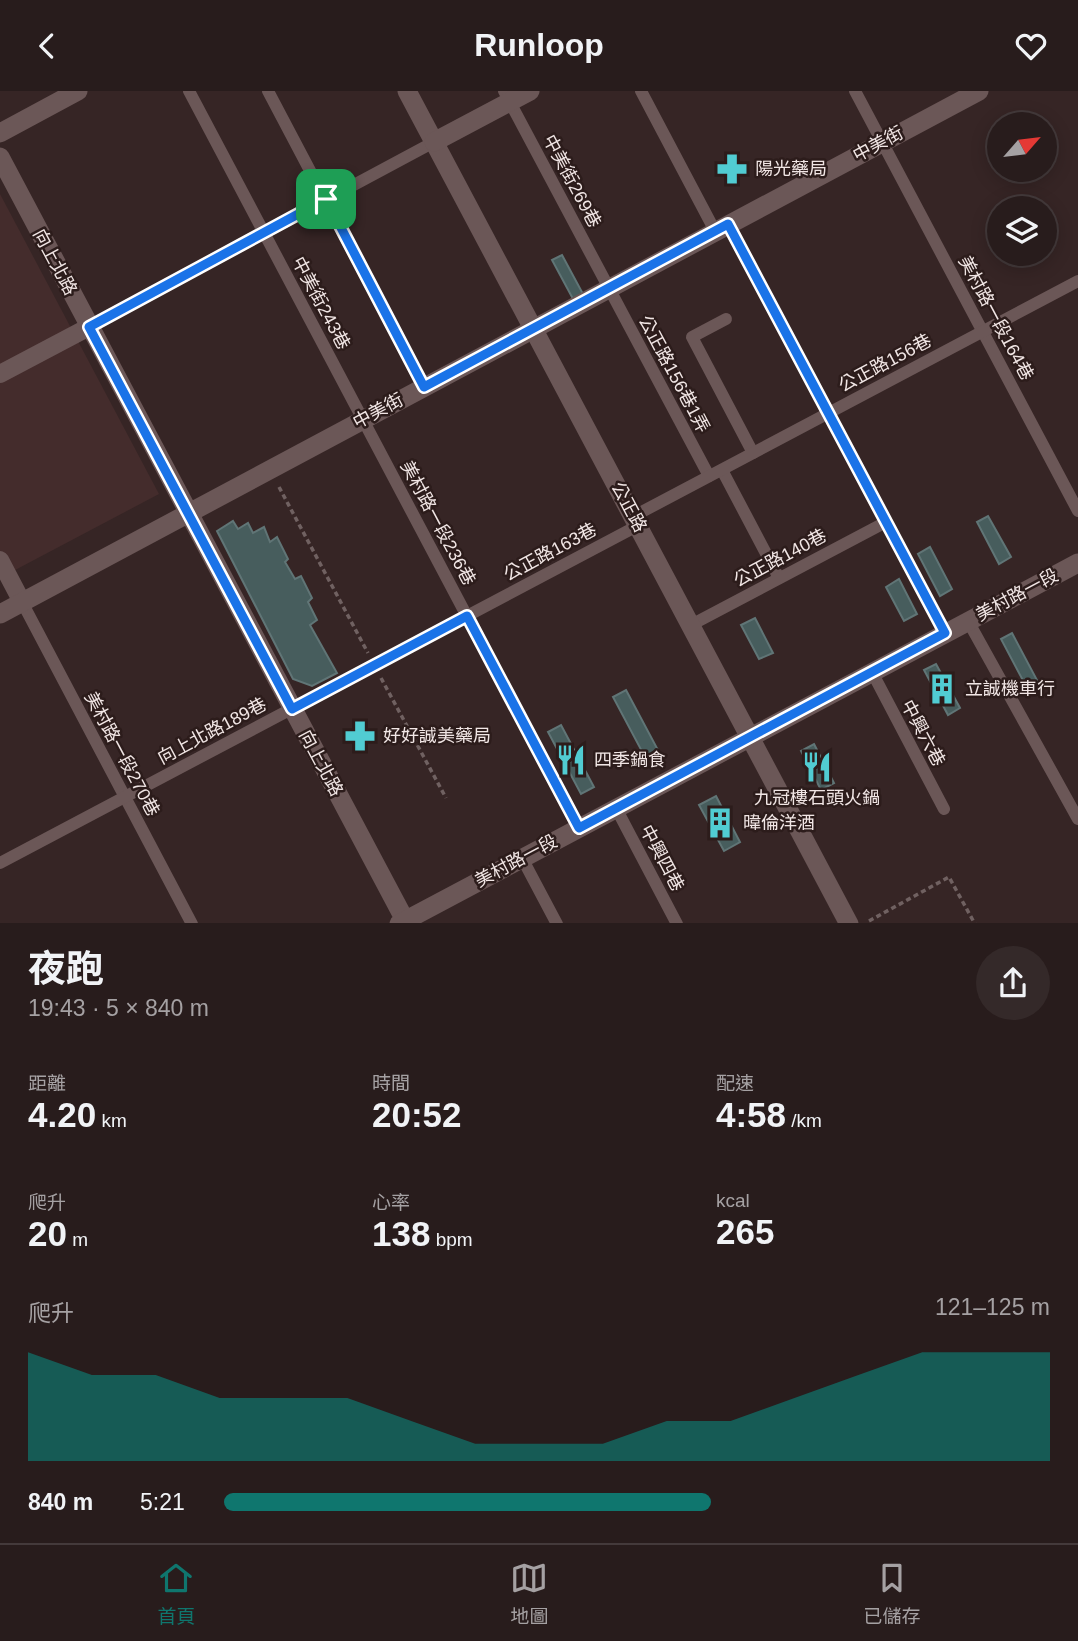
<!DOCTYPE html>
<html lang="zh-TW">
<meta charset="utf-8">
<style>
body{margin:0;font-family:Helvetica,"Noto Sans TC",sans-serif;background:#342929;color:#f1f3f6;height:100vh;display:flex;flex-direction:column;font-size:26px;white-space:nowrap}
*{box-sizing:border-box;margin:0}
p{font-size:23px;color:#a5a1a3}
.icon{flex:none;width:38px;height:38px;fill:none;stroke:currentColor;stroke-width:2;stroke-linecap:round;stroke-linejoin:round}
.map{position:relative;height:832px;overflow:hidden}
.details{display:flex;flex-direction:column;background:#281c1c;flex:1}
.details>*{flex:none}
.needle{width:46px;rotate:62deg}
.controls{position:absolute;left:987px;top:21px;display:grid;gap:14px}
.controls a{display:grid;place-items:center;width:70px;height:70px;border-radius:50%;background:#281c1c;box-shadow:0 4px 18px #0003,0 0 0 2px #443a3b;font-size:35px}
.pin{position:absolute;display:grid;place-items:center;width:60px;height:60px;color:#fff;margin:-30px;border-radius:14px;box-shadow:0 4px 10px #0006}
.round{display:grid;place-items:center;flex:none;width:74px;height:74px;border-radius:37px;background:#342929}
.head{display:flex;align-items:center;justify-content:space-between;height:119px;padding:0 28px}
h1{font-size:38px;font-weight:700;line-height:52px}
.figures{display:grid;grid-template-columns:repeat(3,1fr);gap:10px;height:119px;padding:7px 28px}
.figures div{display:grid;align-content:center}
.figures b{font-size:35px;font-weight:700}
.figures small{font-size:19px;font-weight:400}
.figures p{font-size:19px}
.chart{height:196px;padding:14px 28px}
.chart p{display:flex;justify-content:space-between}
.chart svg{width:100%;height:126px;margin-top:7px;fill:#0f766e;opacity:.7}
ul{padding:0 28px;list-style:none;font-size:23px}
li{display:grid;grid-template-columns:112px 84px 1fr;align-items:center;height:52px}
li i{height:18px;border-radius:9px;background:#0f766e}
header{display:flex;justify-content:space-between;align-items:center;height:91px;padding:0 28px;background:#281c1c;font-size:32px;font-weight:700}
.tabs{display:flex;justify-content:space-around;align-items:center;height:98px;border-top:2px solid #443a3b;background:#281c1c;font-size:19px;color:#a5a1a3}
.tabs a{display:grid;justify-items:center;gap:4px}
.tabs .on{color:#0f766e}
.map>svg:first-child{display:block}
.built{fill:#442c2c}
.building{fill:#475d5d;stroke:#607576;stroke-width:2}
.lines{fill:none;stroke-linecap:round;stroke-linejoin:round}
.path{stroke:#706161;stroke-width:3.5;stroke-dasharray:5 3.5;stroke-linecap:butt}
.service{stroke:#6b5757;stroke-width:12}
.pedestrian{stroke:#6b5757;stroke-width:18}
.minor{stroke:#6b5757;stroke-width:19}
.tertiary{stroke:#6b5757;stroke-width:19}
.route-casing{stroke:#fff;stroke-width:14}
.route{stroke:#1a73e8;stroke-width:9}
.labels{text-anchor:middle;stroke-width:5;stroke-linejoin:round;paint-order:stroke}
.street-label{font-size:18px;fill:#f1e6e5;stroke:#2c1c1b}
.poi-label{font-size:18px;fill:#f1e6e5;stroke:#2c1c1b;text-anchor:start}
</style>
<header><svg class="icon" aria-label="back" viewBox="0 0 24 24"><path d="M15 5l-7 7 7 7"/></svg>Runloop<svg class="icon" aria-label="heart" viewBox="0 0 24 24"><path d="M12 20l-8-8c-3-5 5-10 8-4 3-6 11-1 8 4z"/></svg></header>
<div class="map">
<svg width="1078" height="833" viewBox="0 0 1078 833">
<rect width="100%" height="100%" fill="#362525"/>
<polygon class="built" points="0,103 159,403 0,487"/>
<g class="building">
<polygon points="562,164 583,203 573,208 552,169"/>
<polygon points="988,425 1011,466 999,473 977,431"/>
<polygon points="233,430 238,438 248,432 253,442 264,436 270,451 277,446 288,468 285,471 295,488 301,485 312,507 308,511 317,529 310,534 337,582 312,595 293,588 217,440"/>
<polygon points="930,456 952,498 940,505 918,463"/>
<polygon points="899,488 917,523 904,530 886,496"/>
<polygon points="755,527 773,562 759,568 741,534"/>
<polygon points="1012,542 1038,591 1027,597 1001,548"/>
<polygon points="936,573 960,617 948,624 924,579"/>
<polygon points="626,599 659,661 646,668 613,606"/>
<polygon points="561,634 594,696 581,703 548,641"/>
<polygon points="814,653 834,692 821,699 801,660"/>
<polygon points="716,705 740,751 724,760 699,714"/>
</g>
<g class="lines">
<g class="path">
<polyline points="279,396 368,562"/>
<polyline points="381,587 446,707"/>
<polyline points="869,830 949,786 975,833"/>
</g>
<g class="service">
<polyline points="189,0 579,737"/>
<polyline points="268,0 424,296"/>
<polyline points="504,0 709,385"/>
<polyline points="641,0 715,140"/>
<polyline points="855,0 1078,420"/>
<polyline points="728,133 945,542"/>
<polyline points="726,228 692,246 753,362"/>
<polyline points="89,236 434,51"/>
<polyline points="722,379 779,487"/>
<polyline points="634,425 1078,190"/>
<polyline points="22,511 192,833"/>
<polyline points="968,530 1078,728"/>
<polyline points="691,534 886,431"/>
<polyline points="872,581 944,718"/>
<polyline points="616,717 677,833"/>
<polyline points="522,767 557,833"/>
<polyline points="0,772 639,434"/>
</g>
<g class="pedestrian">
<polyline points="0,283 89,236"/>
<polyline points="0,469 22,511"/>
</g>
<g class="minor">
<polyline points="407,0 849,833"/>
<polyline points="0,42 78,0"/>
<polyline points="434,51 530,0"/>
<polyline points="0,66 407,833"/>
<polyline points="0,523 979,0"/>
</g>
<polyline class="tertiary" points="399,833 1078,472"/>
</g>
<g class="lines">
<g class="route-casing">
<polygon id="route" points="326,108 424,296 728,133 945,542 579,737 467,525 292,618 89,236"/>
</g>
<use href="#route" class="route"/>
</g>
<defs>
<g id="pharmacy-bare" transform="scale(2.415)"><path d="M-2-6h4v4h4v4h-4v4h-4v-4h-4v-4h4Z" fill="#51ccd2" stroke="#2c1c1b" stroke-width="2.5" paint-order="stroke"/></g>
<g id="building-bare" transform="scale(2.415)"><path d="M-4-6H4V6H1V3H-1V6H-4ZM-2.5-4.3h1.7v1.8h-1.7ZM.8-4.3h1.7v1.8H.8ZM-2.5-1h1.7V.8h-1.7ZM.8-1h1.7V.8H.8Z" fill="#51ccd2" stroke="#2c1c1b" stroke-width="2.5" paint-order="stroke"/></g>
<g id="restaurant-bare" transform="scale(2.415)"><path d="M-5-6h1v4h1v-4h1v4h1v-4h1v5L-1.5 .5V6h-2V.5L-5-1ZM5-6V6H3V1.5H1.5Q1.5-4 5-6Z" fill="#51ccd2" stroke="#2c1c1b" stroke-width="2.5" paint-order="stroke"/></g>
</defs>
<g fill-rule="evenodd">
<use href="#pharmacy-bare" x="732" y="78"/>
<use href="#building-bare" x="942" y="598"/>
<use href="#pharmacy-bare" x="360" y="645"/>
<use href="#restaurant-bare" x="571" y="669"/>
<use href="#restaurant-bare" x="817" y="676"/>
<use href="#building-bare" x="720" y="732"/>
</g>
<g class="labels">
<g class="street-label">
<text transform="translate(878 53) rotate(-28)" y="6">中美街</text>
<text transform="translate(572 90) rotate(62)" y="6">中美街269巷</text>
<text transform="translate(55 171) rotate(62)" y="6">向上北路</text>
<text transform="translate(321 212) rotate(62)" y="6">中美街243巷</text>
<text transform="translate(996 227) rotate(62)" y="6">美村路一段164巷</text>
<text transform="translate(885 272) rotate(-28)" y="6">公正路156巷</text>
<text transform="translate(674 283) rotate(62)" y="6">公正路156巷1弄</text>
<text transform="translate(378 320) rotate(-28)" y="6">中美街</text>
<text transform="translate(629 416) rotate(62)" y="6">公正路</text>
<text transform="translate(438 432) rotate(62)" y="6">美村路一段236巷</text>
<text transform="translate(550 461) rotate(-28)" y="6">公正路163巷</text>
<text transform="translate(780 467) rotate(-28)" y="6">公正路140巷</text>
<text transform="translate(1017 504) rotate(-28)" y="6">美村路一段</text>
<text transform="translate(212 640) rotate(-28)" y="6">向上北路189巷</text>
<text transform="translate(923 642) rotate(62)" y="6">中興六巷</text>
<text transform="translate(122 663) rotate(62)" y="6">美村路一段270巷</text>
<text transform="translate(321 672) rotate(62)" y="6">向上北路</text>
<text transform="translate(662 767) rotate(62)" y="6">中興四巷</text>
<text transform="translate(516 770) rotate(-28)" y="6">美村路一段</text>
</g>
<g class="poi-label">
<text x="755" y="84">陽光藥局</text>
<text x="965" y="604">立誠機車行</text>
<text x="383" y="651">好好誠美藥局</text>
<text x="594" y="675">四季鍋食</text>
<text x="817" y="713" text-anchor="middle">九冠樓石頭火鍋</text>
<text x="743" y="738">暐倫洋酒</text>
</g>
</g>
</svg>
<div class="controls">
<a><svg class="needle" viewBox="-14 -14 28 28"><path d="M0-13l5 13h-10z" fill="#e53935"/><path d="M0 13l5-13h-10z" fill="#a5a1a3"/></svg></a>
<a><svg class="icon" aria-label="layers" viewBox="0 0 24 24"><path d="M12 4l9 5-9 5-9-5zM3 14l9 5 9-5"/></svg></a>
</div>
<div class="pin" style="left:326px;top:108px;background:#1e9e55"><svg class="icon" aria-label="arrive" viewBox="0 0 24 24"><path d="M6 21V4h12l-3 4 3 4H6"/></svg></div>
</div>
<section class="details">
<div class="head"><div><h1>夜跑</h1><p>19:43 · 5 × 840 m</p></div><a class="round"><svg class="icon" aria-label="share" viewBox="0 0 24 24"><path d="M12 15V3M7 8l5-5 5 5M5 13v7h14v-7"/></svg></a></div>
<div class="figures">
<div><p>距離</p><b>4.20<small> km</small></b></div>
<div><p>時間</p><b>20:52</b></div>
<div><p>配速</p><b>4:58<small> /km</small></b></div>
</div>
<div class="figures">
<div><p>爬升</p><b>20<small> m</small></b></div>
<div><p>心率</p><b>138<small> bpm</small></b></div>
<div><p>kcal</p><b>265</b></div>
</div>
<div class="chart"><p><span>爬升</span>121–125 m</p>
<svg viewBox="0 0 160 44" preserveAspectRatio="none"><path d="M0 44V6L10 14L20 14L30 22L40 22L50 22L60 30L70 38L80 38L90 38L100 30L110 30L120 22L130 14L140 6L150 6L160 6V44z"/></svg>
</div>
<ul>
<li><b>840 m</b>5:21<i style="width:59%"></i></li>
</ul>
</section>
<nav class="tabs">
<a class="on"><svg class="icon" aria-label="home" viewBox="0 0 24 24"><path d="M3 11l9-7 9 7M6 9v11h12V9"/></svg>首頁</a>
<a><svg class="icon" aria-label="map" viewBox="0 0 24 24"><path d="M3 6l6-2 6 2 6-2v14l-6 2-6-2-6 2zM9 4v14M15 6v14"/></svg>地圖</a>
<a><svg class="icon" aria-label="saved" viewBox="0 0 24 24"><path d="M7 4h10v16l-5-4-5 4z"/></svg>已儲存</a>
</nav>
